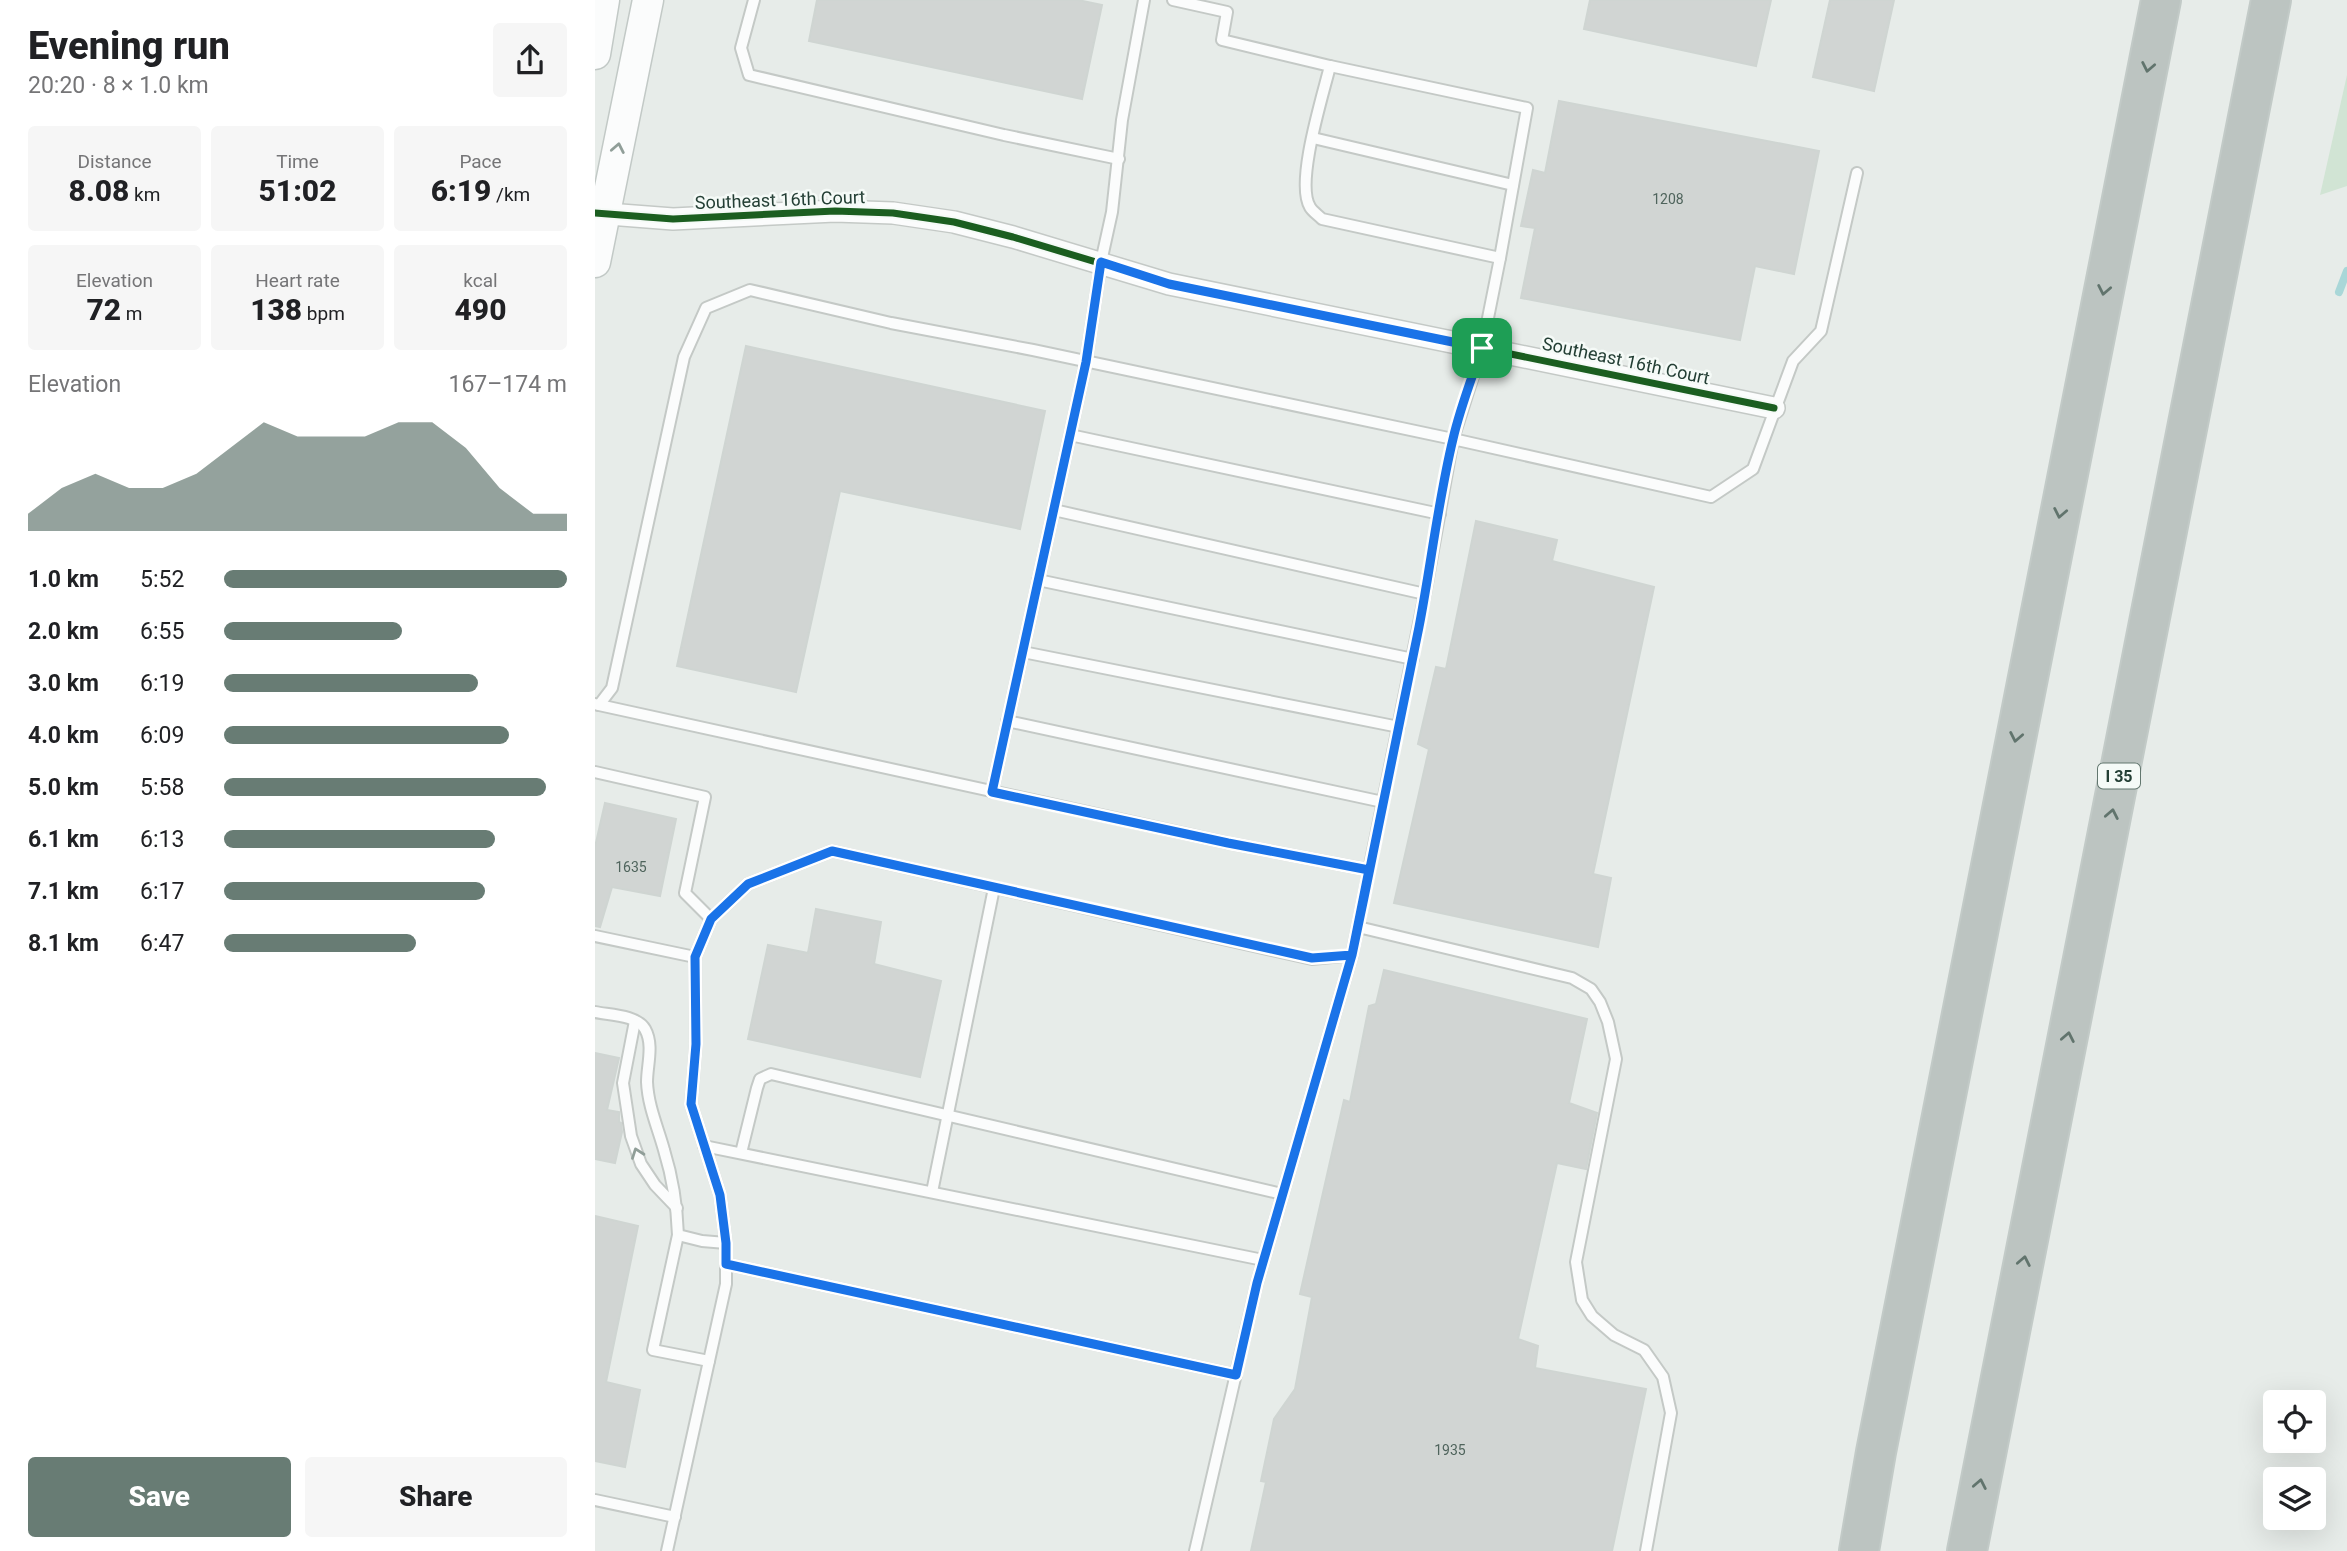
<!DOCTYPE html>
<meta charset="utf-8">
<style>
body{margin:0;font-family:Roboto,sans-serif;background:#f6f6f6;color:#202124;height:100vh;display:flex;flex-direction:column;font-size:26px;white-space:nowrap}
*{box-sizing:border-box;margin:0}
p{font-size:23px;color:#757577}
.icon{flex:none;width:38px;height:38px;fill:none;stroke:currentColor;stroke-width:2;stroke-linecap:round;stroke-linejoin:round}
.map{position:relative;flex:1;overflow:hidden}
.side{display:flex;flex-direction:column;background:#fff;width:595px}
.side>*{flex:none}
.tools{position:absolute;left:1668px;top:1390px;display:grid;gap:14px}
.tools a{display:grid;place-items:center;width:63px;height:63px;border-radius:7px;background:#fff;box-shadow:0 7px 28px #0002;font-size:35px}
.pin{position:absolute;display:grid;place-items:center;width:60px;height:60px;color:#fff;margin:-30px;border-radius:14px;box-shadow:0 4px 10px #0006}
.round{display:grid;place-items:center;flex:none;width:74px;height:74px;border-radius:7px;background:#f6f6f6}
.overview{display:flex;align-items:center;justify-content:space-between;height:119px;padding:0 28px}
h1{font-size:38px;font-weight:800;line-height:52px}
.stats{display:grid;grid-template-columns:repeat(3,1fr);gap:10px;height:119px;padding:7px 28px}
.stats div{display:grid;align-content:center;border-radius:7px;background:#f6f6f6;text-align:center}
.stats b{font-size:30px;font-weight:800}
.stats small{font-size:19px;font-weight:400}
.stats p{font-size:19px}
.chart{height:196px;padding:14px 28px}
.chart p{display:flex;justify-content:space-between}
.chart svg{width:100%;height:126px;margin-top:7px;fill:#687c74;opacity:.7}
.primary-button{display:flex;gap:14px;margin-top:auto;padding:14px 28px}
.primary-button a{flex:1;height:80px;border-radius:7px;background:#687c74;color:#fff;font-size:28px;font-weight:800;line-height:80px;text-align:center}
.primary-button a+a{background:#f6f6f6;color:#202124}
ul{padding:0 28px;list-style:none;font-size:23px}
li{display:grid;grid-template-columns:112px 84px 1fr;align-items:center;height:52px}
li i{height:18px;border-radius:9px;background:#687c74}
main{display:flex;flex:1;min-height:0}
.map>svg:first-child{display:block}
.green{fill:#d1e4d4}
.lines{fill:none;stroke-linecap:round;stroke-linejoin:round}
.stream{stroke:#a9d7d8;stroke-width:8}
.building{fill:#d1d5d3;stroke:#cfd5d2;stroke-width:2}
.lane-casing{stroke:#c4c9c6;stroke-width:14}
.street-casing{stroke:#c4c9c6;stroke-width:24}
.secondary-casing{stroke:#c2c9c6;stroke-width:33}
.highway-casing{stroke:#c2cac7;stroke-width:42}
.lane{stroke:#fbfcfc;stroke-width:10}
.street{stroke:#fbfcfc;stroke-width:21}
.secondary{stroke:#fbfcfc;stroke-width:30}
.highway{stroke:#bcc4c1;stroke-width:38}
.cycleway-casing{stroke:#f5faf7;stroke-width:11}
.cycleway{stroke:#1b5e20;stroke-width:7}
.oneway{stroke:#61746d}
.oneway2{stroke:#909e98}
.route-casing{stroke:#fff;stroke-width:14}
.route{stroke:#1a73e8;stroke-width:9}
.labels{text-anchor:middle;stroke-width:5;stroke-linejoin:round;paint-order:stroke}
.number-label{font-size:14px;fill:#4f645c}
.shield{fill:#f5faf7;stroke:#63776f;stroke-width:2}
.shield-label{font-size:16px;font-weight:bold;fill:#243f35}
.street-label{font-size:18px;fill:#243f35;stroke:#f5faf7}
</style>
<main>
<section class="side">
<div class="overview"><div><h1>Evening run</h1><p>20:20 · 8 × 1.0 km</p></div><a class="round"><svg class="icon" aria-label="share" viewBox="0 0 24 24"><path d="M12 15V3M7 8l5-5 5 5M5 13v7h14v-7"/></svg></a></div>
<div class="stats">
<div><p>Distance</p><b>8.08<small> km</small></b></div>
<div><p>Time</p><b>51:02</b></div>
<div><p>Pace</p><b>6:19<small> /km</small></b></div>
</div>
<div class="stats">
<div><p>Elevation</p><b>72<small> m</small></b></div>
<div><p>Heart rate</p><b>138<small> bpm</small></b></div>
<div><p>kcal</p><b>490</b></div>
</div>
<div class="chart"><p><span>Elevation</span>167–174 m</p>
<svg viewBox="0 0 160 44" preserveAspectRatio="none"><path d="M0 44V38L10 29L20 24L30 29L40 29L50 24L60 15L70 6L80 11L90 11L100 11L110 6L120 6L130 15L140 29L150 38L160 38V44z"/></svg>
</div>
<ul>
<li><b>1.0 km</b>5:52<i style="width:100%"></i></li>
<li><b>2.0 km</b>6:55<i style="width:52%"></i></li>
<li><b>3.0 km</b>6:19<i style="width:74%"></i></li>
<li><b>4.0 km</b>6:09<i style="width:83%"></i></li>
<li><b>5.0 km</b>5:58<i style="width:94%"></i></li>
<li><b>6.1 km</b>6:13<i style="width:79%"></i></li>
<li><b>7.1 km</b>6:17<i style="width:76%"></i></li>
<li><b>8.1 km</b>6:47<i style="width:56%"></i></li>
</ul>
<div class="primary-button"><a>Save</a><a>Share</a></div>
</section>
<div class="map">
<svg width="1752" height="1551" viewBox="0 0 1752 1551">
<rect width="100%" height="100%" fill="#e7ece9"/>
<polygon class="green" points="1752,75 1752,186 1725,195"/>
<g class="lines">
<polyline class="stream" points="1744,292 1752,271"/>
</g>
<g class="building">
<polygon points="222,0 483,0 507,5 487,99 214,41"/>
<polygon points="995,0 1176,0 1161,66 989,29"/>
<polygon points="1235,0 1299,0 1279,91 1218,77"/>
<polygon points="964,101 1224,151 1199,274 1160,266 1145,340 926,298 940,228 926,226 938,170 950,173"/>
<polygon points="151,346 450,411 425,529 245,491 201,692 82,666"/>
<polygon points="881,521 962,540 957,561 1059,587 998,874 1016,878 1003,947 799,903 834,749 823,744 841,667 851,669"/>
<polygon points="10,803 81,819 65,896 17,887 5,927 0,926 0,847"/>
<polygon points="221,909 286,922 279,964 346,981 325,1077 153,1039 173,945 213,953"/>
<polygon points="789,970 992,1019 974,1103 1002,1113 991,1169 962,1163 923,1339 943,1346 940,1368 1051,1389 1017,1551 656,1551 671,1482 666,1481 679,1419 700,1389 717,1297 705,1294 749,1100 755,1102 774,1006 781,1004"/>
<polygon points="0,1053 24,1058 12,1110 24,1112 24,1122 26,1123 27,1132 20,1163 0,1159"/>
<polygon points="0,1216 43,1226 11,1382 45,1390 30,1467 0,1461"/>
</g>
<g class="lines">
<g class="lane-casing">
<g id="lane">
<polyline points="159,0 146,48 154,75 409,135 524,159"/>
<polyline points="735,66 932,108 905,258"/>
<polyline points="718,138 918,185"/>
<polyline points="475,435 845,514"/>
<polyline points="459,510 830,594"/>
<polyline points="443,580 818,659"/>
<polyline points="428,652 804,727"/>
<path d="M0 704 4 705 17 688 89 357 111 308 155 290 296 323 438 350 858 439 887 348 905 258 727 219C723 215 717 211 715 207 700 183 728 95 735 66L627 40 632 12 578 0"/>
<polyline points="4,705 633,843 774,870"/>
<polyline points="412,721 788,802"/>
<polyline points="0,772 110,797 90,893 116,919"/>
<polyline points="397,792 491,362 506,262 517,212 527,120 549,0"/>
<polyline points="763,927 977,978 996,989 1005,1002 1013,1022 1021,1059 981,1262 987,1300 997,1316 1019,1335 1049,1350 1068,1377 1076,1413 1051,1551"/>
<polyline points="0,936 100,957 101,1044 96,1104 125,1195 131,1243 131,1284 72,1551"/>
<polyline points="100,957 116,919 153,884 237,851 717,959 757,955 830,594 858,439 1116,497 1158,469 1198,361 1226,331 1262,173"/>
<path d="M0 1012C14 1015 42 1015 50 1029 59 1045 52 1065 52 1082 53 1106 63 1128 69 1150 78 1179 82 1206 83 1235L107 1241 131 1243"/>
<polyline points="40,1021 28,1083 36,1136 46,1164 60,1185 82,1208"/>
<polyline points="109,1146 668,1260"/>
<polyline points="146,1153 162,1088 165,1079 176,1074 687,1194"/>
<polyline points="337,1192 399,888"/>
<polyline points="83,1235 58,1350 114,1361"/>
<polyline points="131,1264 641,1375"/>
<polyline points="0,1500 80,1517"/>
<polyline points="600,1551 662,1283 757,955"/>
</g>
</g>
<g class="street-casing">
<polyline id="street" points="0,213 78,219 240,211 298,213 359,222 418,237 574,284 1179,408"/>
</g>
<g class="secondary-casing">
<g id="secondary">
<polyline points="0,54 9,0"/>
<polyline points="0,262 53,0"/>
</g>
</g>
<g class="highway-casing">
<g id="highway">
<polyline points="1264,1551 1281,1452 1566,0"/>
<polyline points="1372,1551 1676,0"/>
</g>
</g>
<use href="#lane" class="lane"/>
<use href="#street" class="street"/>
<use href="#secondary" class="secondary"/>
<use href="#highway" class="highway"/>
<g class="cycleway-casing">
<polyline id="cycleway" points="0,213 78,219 240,211 298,213 359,222 418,237 574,284 1179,408"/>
</g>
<use href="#cycleway" class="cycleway"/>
</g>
<defs><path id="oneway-chevron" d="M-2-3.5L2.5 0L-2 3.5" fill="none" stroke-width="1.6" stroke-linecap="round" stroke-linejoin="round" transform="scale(1.75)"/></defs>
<g class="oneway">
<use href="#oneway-chevron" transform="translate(1553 67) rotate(101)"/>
<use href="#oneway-chevron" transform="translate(1509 290) rotate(101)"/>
<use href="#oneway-chevron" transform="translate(1465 513) rotate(101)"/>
<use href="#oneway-chevron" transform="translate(1421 737) rotate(101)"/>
<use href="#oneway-chevron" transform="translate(1517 814) rotate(-79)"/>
<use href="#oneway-chevron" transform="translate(1473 1037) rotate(-79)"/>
<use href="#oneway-chevron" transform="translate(1429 1261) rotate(-79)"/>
<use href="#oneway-chevron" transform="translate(1385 1484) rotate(-79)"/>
</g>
<g class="oneway2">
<use href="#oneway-chevron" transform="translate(23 148) rotate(-79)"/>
<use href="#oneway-chevron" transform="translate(42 1153) rotate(-110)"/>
</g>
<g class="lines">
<g class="route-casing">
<path id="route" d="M887 348C877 378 865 408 858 439 843 501 836 565 824 627 802 737 780 846 757 955L717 958 237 851 153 884 116 919 100 957 101 1044 96 1104 125 1195 131 1243V1264L641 1375 662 1283 757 955 774 870 633 843 397 792 491 362 506 262 574 284 887 348"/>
</g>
<use href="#route" class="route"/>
</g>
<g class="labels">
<g class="number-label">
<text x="1073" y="204">1208</text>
<text x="36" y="872">1635</text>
<text x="855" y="1455">1935</text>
</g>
<rect class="shield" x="1503" y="763.5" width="42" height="25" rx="5"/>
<g class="shield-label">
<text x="1524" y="782">I 35</text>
</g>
<g class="street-label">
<text transform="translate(185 200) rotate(-2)" y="6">Southeast 16th Court</text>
<text transform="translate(1031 361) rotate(12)" y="6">Southeast 16th Court</text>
</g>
</g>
</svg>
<div class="tools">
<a><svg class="icon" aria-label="locate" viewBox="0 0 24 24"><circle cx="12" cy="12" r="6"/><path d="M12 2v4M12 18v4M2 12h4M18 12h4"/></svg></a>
<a><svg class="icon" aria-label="layers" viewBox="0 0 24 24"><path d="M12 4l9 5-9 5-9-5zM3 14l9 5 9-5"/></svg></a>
</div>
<div class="pin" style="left:887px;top:348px;background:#1e9e55"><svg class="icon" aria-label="arrive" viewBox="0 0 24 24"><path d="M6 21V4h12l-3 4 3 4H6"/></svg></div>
</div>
</main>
